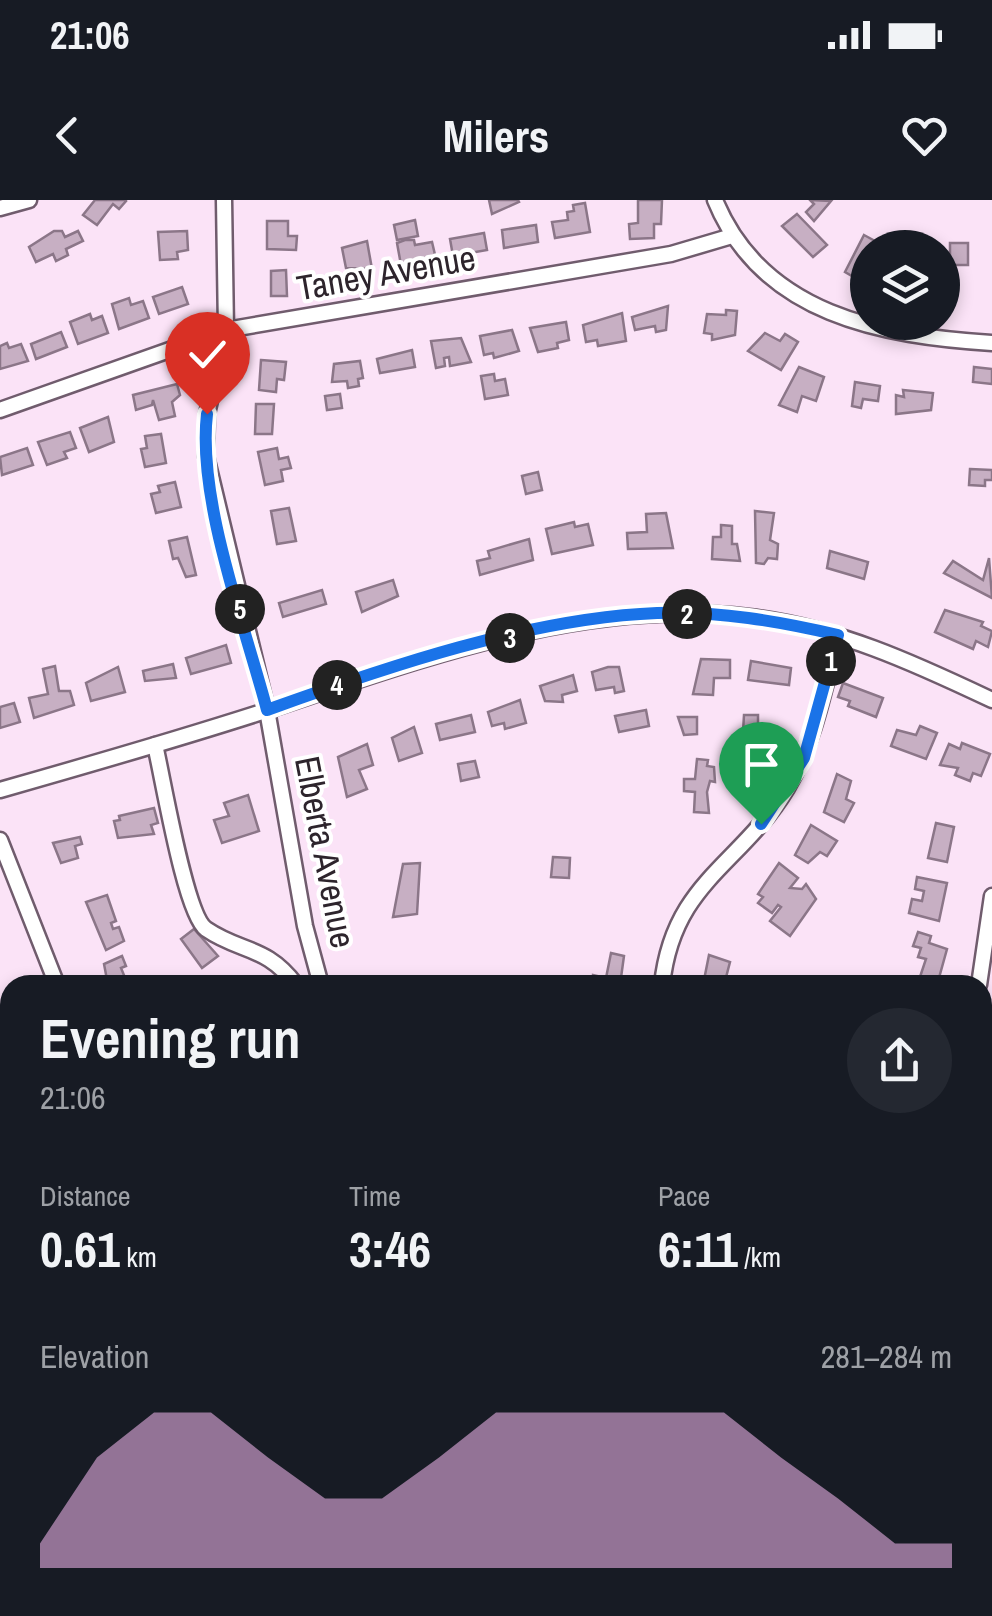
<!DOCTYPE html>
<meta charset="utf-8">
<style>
body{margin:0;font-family:"Archivo Narrow",sans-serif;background:#242831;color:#f1f3f6;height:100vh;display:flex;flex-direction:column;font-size:38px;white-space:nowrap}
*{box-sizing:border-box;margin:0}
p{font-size:32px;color:#9ea1a6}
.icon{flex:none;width:55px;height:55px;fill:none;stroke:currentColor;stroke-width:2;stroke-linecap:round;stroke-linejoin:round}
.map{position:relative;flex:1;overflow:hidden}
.details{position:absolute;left:0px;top:775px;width:992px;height:642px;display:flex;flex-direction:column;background:#171b24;border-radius:30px 30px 0 0;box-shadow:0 5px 15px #0003}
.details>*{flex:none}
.tools{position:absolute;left:850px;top:30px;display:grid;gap:20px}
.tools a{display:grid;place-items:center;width:110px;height:110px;border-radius:50%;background:#171b24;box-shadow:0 5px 15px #0003;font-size:50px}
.pin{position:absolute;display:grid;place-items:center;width:85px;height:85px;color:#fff;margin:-102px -42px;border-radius:50% 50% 50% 0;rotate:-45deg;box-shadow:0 0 10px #0007}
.pin .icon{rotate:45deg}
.km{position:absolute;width:50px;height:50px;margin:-25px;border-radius:50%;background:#222;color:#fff;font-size:28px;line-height:50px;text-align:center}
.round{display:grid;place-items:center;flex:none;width:105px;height:105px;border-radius:52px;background:#242831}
.overview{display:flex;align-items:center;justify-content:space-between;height:170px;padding:0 40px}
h1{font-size:55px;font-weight:800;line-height:75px}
.stats{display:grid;grid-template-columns:repeat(3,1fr);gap:15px;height:170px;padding:10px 40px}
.stats div{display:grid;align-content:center}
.stats b{font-size:50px;font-weight:800}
.stats small{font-size:28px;font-weight:400}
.stats p{font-size:28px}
.chart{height:280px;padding:20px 40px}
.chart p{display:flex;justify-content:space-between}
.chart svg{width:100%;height:180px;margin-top:10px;fill:#c899c7;opacity:.7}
.status{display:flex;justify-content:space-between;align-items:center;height:70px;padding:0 50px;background:#171b24;direction:ltr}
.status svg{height:28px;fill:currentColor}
header{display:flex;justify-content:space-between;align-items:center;height:130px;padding:0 40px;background:#171b24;font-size:45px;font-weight:800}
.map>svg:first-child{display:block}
.building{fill:#c7afc3;stroke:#8b7688;stroke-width:2.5}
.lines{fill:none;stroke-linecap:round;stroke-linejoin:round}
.minor-casing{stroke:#705c6d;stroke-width:19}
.minor{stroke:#fff;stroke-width:14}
.route-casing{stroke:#fff;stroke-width:20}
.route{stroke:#1a73e8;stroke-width:12}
.labels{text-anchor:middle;stroke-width:8;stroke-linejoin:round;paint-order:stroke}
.street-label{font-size:35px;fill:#2d242c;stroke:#fff}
</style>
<div class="status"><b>21:06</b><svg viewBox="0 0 49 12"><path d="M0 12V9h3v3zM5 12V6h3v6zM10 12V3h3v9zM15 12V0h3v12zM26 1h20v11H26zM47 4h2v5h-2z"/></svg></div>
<header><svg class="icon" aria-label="back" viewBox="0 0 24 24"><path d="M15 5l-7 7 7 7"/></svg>Milers<svg class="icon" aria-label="heart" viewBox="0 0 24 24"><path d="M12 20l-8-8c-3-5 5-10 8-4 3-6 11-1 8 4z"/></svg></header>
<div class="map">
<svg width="992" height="1416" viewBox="0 0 992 1416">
<rect width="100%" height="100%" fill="#fbe3f7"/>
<g class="building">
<polygon points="95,0 125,0 126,1 119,9 113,4 97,25 83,15"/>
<polygon points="489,0 518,0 519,2 492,14"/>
<polygon points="638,0 662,0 661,24 654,24 654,38 630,39 629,24 638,23"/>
<polygon points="810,0 831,1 814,21 806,12 814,4"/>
<polygon points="585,3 590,32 555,38 552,22 568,20 567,12 574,11 573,5"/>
<polygon points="797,14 827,45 813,57 782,26"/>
<polygon points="415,20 418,36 397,40 394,25"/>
<polygon points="267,21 288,21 288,36 297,36 296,50 267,49"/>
<polygon points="536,25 538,42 504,48 502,30"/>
<polygon points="54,31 62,31 65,37 78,31 83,41 66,49 68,55 56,61 53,54 36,62 29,47"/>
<polygon points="187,31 188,50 177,52 178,59 160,60 158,32"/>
<polygon points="484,33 487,50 453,56 450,39"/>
<polygon points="864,35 888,48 868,48 864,83 845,72"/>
<polygon points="405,40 414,40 415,45 432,42 436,59 401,65 397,43"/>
<polygon points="367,41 372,69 346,68 342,48"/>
<rect x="950" y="43" width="18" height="22"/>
<polygon points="286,70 287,96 271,96 271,71"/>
<polygon points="182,87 188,104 159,114 153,97"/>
<polygon points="129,98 131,105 143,101 149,118 119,129 112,104"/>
<polygon points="668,106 666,130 656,132 655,126 635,130 632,117"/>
<polygon points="726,110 737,111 735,135 712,140 712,134 704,133 707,114 726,115"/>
<polygon points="622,113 626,141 598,146 597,140 586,142 583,125"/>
<polygon points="90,114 92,120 102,116 108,133 78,144 70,122"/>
<polygon points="566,122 569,140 557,143 558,148 538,152 530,128"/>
<polygon points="512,130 519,151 494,158 493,153 484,155 480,136"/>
<polygon points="61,132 67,147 36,159 31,144"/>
<polygon points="765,133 780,141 785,134 798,142 781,170 748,151"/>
<polygon points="461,138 471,162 450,166 449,157 444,158 445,166 436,168 431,141"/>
<polygon points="7,143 9,148 21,144 28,161 0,169 0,146"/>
<polygon points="412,150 415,167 380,173 377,159"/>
<polygon points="261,160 286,162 284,180 277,179 276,192 259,190"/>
<polygon points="360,161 363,178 358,179 359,186 348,188 347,181 332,182 334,164"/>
<polygon points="799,167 824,177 816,201 802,196 797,212 779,205"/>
<polygon points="974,167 992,169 992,184 973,182"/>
<polygon points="494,174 495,181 505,179 508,195 485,199 481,176"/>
<polygon points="855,182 880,186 878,201 863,199 861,208 852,206"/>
<polygon points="177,184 180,195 172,202 175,216 159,220 153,200 152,205 136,210 133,195"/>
<polygon points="903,190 933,193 931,210 896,214 896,195 904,197"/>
<polygon points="340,194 342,208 327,210 325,196"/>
<polygon points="256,204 274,204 272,234 255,234"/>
<polygon points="108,217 114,242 89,252 80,228"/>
<polygon points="70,232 76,248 64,252 67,258 47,265 38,242"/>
<polygon points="161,234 166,263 145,267 141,249 147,248 145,236"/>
<polygon points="27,248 33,265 2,275 0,257"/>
<polygon points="277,248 279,259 288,257 291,268 281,270 283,281 265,285 258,252"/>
<polygon points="970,269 992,270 992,280 985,280 985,286 969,285"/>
<polygon points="538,272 542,290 526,294 522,276"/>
<polygon points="175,282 181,307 156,313 151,294 160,292 158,286"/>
<polygon points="289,308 296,341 277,344 271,311"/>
<polygon points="755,311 774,313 770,340 778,344 777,359 768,358 764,364 756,363"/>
<polygon points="666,313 673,348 628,349 627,333 647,332 646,314"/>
<polygon points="574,322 575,327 588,324 593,345 552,354 546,329"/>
<polygon points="721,325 732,326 732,344 737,344 740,361 712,359 713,337 721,337"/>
<polygon points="187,337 196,375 186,377 178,358 173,359 169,341"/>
<polygon points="529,339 533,360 480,375 477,361 490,358 488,351"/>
<polygon points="830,351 868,362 864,379 827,368"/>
<polygon points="989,358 992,398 944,373 953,361 983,380"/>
<polygon points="393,380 398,396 362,412 356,392"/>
<polygon points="322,390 326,404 283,417 279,403"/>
<polygon points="945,410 983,422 981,426 992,431 988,447 976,441 973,449 935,432"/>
<polygon points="226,445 231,463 191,474 186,458"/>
<polygon points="701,459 730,460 730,478 714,478 713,495 693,494"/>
<polygon points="751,461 791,468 789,485 748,480"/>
<polygon points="173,464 176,478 145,481 143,471"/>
<polygon points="55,466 59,491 70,491 74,505 34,518 29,498 48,494 43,469"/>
<polygon points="118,467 125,492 91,501 86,483"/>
<polygon points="608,467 619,467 624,491 615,493 614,487 596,490 592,472"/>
<polygon points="573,475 577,491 562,495 563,502 545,501 540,486"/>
<polygon points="843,483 883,498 876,517 848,506 850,501 838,497"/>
<polygon points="520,500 526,523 505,529 504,523 492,526 488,512"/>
<polygon points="14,503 20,522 0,528 0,507"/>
<polygon points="646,510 649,526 619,532 615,516"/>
<polygon points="471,515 475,532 440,540 436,524"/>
<polygon points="744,515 758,515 758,532 743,532"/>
<polygon points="678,517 697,517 697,534 684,535"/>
<polygon points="920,526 937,533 926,559 891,546 897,530 916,535"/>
<polygon points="414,527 422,553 399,561 392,538"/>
<polygon points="962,543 990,554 981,576 973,573 970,581 955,575 958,568 940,565 949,544 960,549"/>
<polygon points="367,544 373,565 359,570 367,589 347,597 338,557"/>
<polygon points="697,559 708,560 707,566 714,567 715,582 710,581 707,592 709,613 694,612 695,592 684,591 684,579 695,579"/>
<polygon points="475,561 479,577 461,581 458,564"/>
<polygon points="837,574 851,581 846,599 854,603 844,622 824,612"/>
<polygon points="248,595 259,631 222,643 214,620 229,616 224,603"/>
<polygon points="154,608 158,623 151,625 154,634 118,638 114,621 120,620 119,616"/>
<polygon points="936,623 954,627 947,662 928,658"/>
<polygon points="811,625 837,641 827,656 820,652 808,663 795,655"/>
<polygon points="80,637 82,644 75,646 78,658 61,663 53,643"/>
<polygon points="553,657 570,658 569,678 551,677"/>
<polygon points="420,663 417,714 393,717 403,664"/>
<polygon points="779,663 798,678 790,688 802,689 806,684 816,699 790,736 770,721 781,707 778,705 772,713 758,703 763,697 758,694"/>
<polygon points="917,677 947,683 939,721 909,713 912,699 922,701 924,691 915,689"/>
<polygon points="107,695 116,721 111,723 113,729 119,727 124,741 106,750 86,702"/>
<polygon points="194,729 218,756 202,768 181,739"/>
<polygon points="918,732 931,736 929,743 947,749 937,785 919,780 926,759 918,757 921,748 913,746"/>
<polygon points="611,753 624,756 620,785 592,785 593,775 606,778"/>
<polygon points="709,755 730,762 724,785 703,785"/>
<polygon points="122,756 126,766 121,768 128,785 108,785 104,764"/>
<polygon points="988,1042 992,1043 992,1086 982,1084"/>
<polygon points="982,1133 992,1137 992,1165 985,1168"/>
</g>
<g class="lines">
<g class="minor-casing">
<g id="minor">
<polyline points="224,0 226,130 207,214 206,256 267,510 305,726 321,785"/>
<path d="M715 0C762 115 882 136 992 143"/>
<polyline points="0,8 29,0"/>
<polyline points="0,210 226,130 671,54 732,36"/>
<path d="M155 545C163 578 185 714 206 729 241 753 266 745 296 785"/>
<path d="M0 590C88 565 175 540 262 512 417 461 583 397 749 417 836 427 914 463 992 500"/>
<polyline points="0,640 57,785"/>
<path d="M662 785C673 682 740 666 787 588 815 541 824 488 838 435"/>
<polyline points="979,785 992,696"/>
<polyline points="982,1110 992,1111"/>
<polyline points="289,1408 292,1416"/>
<polyline points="582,1408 583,1416"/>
<polyline points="657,1408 659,1416"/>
<polyline points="884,1416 885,1408"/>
</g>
</g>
<use href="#minor" class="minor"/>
</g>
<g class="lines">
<g class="route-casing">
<path id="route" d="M207 214C197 299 245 426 267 510 386 467 530 418 657 413 719 411 778 421 838 435L804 558 761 624"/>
</g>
<use href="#route" class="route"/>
</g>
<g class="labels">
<g class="street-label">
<text transform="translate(386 73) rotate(-10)" y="12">Taney Avenue</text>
<text transform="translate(325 652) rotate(79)" y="12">Elberta Avenue</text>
</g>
</g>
</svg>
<div class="tools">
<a><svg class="icon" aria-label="layers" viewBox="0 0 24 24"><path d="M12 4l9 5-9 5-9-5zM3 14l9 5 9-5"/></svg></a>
</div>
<div class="pin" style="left:761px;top:624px;background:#1e9e55"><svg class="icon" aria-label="arrive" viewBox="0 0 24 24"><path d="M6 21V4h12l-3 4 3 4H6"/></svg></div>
<div class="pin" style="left:207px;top:214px;background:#d93025"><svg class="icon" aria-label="check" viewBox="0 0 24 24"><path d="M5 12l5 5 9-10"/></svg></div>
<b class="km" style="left:831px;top:461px">1</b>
<b class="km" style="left:687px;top:414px">2</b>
<b class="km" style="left:510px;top:438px">3</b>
<b class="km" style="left:337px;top:485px">4</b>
<b class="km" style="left:240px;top:409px">5</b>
<section class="details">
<div class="overview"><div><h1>Evening run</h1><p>21:06</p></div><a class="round"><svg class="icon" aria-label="share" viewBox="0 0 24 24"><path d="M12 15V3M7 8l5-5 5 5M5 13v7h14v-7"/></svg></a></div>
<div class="stats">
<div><p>Distance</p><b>0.61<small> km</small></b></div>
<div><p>Time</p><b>3:46</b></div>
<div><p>Pace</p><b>6:11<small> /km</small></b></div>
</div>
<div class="chart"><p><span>Elevation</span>281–284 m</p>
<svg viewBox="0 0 160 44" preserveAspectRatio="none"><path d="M0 44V38L10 17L20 6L30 6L40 17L50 27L60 27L70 17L80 6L90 6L100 6L110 6L120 6L130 17L140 27L150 38L160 38V44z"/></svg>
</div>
</section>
</div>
